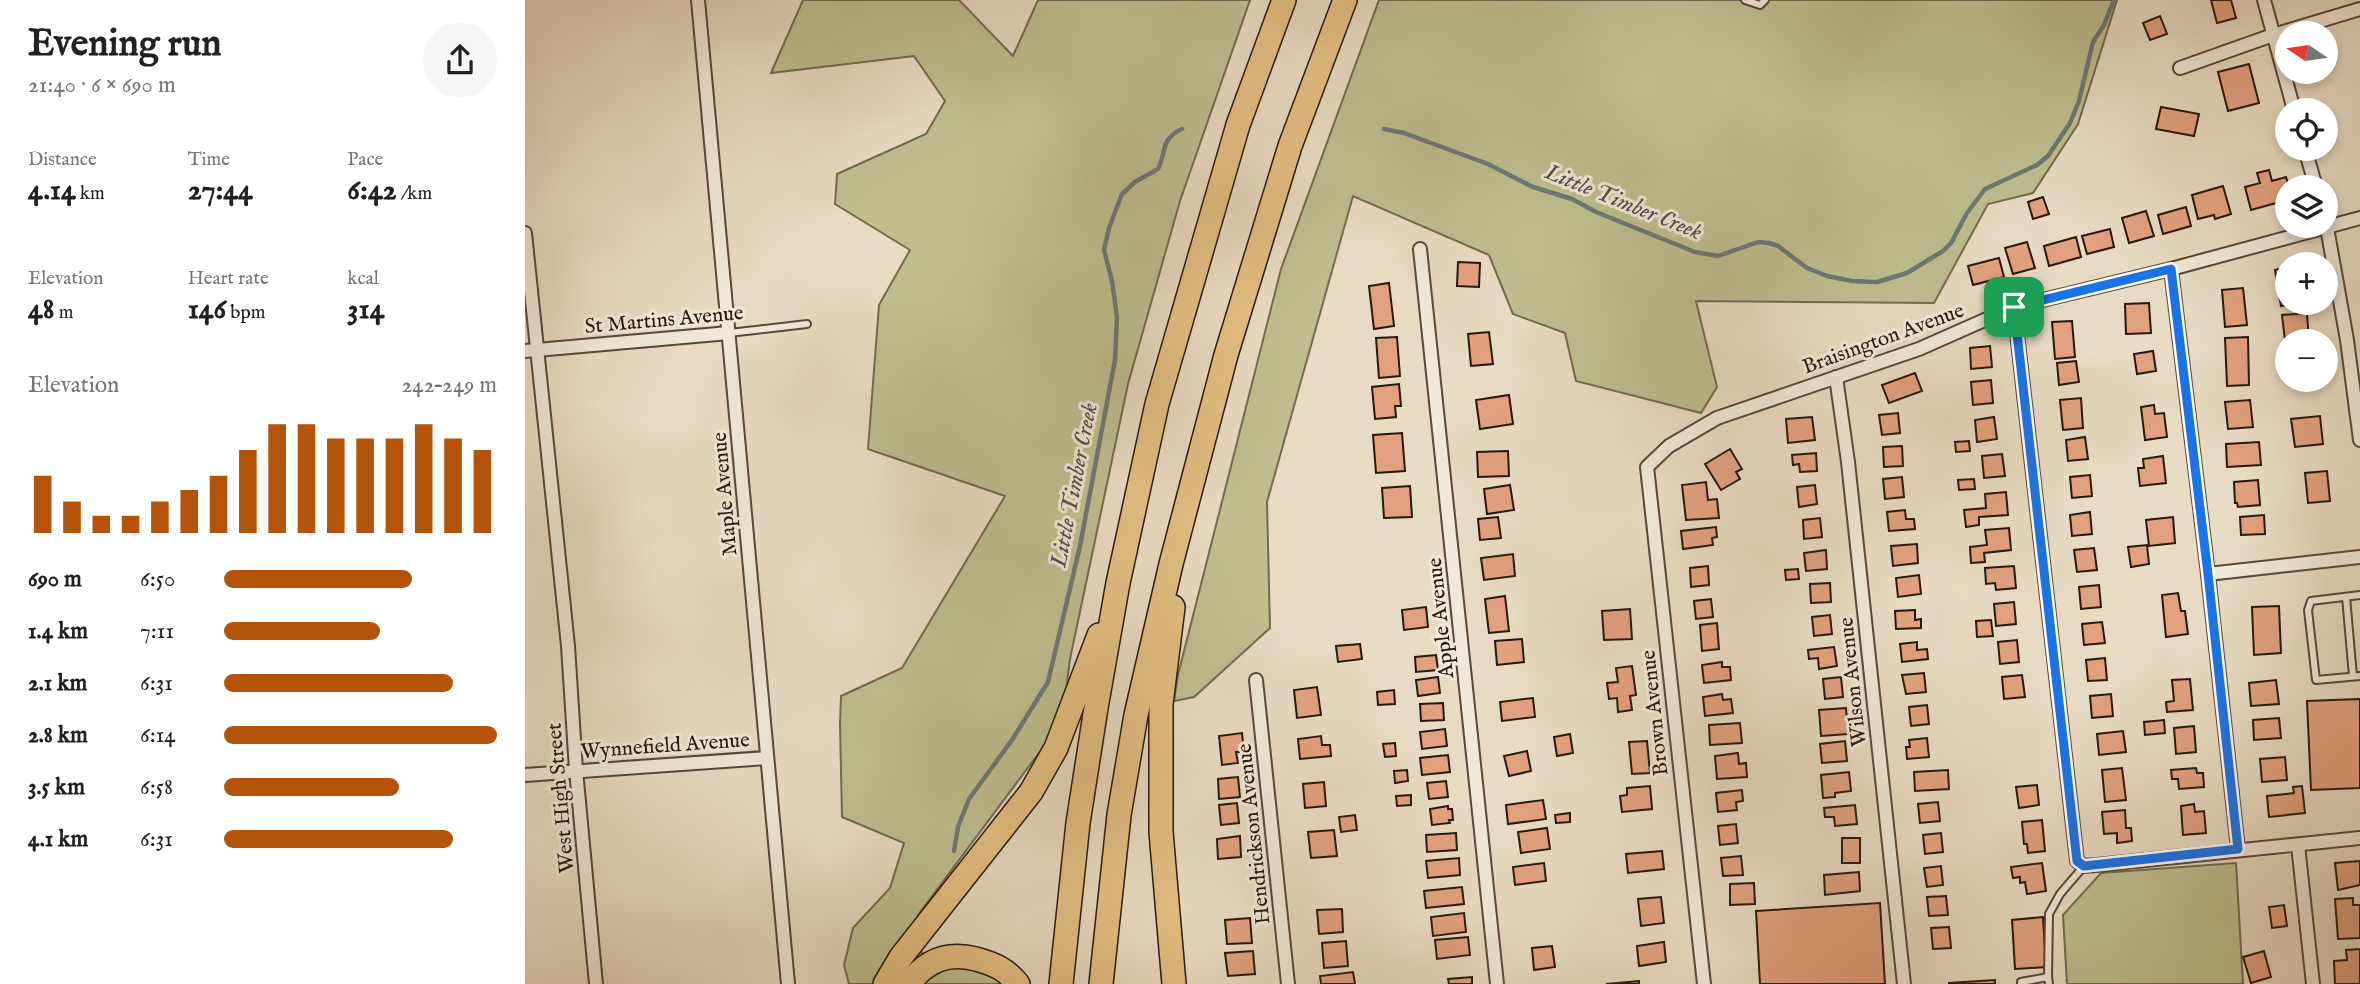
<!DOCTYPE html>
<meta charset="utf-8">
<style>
body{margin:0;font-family:"IM FELL English",serif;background:#f6f6f6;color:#202124;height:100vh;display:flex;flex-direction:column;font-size:26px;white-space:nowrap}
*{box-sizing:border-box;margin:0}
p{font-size:23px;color:#757577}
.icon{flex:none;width:38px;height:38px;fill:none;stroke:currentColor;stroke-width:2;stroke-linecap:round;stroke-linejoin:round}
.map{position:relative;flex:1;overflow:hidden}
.sheet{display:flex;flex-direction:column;background:#fff;width:525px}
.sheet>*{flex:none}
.needle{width:46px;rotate:283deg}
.buttons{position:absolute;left:1750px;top:21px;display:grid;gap:14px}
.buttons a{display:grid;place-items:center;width:63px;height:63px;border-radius:50%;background:#fff;box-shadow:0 4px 10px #0003;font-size:35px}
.pin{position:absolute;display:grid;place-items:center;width:60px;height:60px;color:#fff;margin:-30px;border-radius:14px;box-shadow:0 4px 10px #0006}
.round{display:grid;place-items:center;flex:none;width:74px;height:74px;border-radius:37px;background:#f6f6f6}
.headline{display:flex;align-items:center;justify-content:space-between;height:119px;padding:0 28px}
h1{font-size:38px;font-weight:700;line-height:52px}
.metrics{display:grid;grid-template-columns:repeat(3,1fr);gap:10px;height:119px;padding:7px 28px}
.metrics div{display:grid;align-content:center}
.metrics b{font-size:30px;font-weight:700}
.metrics small{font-size:19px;font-weight:400}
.metrics p{font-size:19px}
.chart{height:196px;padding:14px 28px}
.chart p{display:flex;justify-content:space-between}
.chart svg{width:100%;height:126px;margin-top:7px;stroke:#b45309;stroke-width:6}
ul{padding:0 28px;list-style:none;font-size:23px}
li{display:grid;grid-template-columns:112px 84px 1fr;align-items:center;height:52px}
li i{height:18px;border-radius:9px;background:#b45309}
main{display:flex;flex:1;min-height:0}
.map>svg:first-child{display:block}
.green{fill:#bebe8f;stroke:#736a4f;stroke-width:2}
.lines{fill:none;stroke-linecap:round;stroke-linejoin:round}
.stream{stroke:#6c7876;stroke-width:4.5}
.building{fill:#e2a17e;stroke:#28160f;stroke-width:2}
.service-casing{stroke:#58473c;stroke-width:10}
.minor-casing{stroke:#58473c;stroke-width:16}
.motorway-casing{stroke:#28160f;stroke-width:26}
.service{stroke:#f0e8d8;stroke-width:6}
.minor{stroke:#f0e8d8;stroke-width:12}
.motorway{stroke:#e4be82;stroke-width:23}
.route-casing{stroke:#fff;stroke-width:14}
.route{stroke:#1a73e8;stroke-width:9}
.labels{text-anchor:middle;stroke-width:6;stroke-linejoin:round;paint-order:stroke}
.street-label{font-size:21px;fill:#28160f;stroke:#f0e8d8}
.water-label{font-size:23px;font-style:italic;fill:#504f4b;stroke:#f0e8d8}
</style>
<main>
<section class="sheet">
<div class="headline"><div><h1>Evening run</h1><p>21:40 · 6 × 690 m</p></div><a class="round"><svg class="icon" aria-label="share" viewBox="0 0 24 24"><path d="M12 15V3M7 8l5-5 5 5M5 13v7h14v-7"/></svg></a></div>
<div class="metrics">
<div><p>Distance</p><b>4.14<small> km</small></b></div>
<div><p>Time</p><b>27:44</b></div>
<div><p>Pace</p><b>6:42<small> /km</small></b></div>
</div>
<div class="metrics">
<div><p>Elevation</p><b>48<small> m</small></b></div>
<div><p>Heart rate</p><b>146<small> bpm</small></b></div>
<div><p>kcal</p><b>314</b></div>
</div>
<div class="chart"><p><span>Elevation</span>242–249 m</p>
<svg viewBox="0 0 160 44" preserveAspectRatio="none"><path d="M5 44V24M15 44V33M25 44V38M35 44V38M45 44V33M55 44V29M65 44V24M75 44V15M85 44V6M95 44V6M105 44V11M115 44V11M125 44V11M135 44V6M145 44V11M155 44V15"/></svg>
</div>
<ul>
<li><b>690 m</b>6:50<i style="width:69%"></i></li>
<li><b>1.4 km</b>7:11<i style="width:57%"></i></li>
<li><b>2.1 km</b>6:31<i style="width:84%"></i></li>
<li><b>2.8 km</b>6:14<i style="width:100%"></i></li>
<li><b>3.5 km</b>6:58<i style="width:64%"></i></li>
<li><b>4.1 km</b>6:31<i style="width:84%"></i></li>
</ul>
</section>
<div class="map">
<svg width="1835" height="984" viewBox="0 0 1835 984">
<rect width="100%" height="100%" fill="#e8dbc3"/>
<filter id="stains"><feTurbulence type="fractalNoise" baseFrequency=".00286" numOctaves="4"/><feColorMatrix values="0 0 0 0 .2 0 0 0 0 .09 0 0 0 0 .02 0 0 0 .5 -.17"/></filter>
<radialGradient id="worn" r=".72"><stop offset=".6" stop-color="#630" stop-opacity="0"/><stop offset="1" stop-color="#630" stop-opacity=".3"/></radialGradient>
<g class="green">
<polygon points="278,0 434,0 488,56 513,0 725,0 655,201 603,384 545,659 537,722 393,915 400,982 432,962 471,968 477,984 324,984 319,965 328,928 365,888 379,843 317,817 315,724 316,696 377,668 480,496 343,449 354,305 385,250 310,204 312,174 401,134 420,101 389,56 246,73"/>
<polygon points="854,0 1592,0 1553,124 1508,193 1463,204 1409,303 1171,301 1192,387 1176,413 1051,381 1040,333 988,314 964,255 828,196 742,502 745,628 669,697 649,701 653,675 756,269"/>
<polygon points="1711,863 1718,984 1542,984 1538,915 1576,873"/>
</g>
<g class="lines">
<g class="stream">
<polyline points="859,129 879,133 963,164 1008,187 1047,199 1071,212 1170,252 1193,256 1233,242 1244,243 1253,246 1282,268 1302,276 1327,281 1352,282 1382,273 1418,251 1426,243 1442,213 1460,189 1512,165 1523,156 1545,123 1554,101 1568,42 1579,25 1589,0"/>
<path d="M429 851 433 827 444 799 487 740 523 682 555 546 590 360 592 317 587 281 579 250 584 228 597 194 610 182 633 169C642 151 635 139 657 129"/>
</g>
</g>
<g class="building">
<polygon points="1686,0 1706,0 1711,18 1692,23"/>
<polygon points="1635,16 1642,34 1625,40 1618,23"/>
<polygon points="1724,64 1734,103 1703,111 1693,72"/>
<polygon points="1636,107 1674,114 1669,136 1631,129"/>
<polygon points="1744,170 1747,181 1761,177 1764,187 1762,200 1726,210 1720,187 1735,183 1732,173"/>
<polygon points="1698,186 1706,214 1690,219 1689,215 1673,219 1667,195"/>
<polygon points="1518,197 1524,214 1508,219 1503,202"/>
<polygon points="1661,207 1666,226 1638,234 1633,215"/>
<polygon points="1621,211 1629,236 1604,243 1597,218"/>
<polygon points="1585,229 1589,247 1562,254 1557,236"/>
<polygon points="1551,237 1556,257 1524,266 1519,246"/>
<polygon points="1502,242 1510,268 1488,274 1480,248"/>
<polygon points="1474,258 1479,277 1448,285 1443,266"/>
<polygon points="933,262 955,263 954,287 932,286"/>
<polygon points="1762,267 1762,303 1774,303 1756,306 1750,270"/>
<polygon points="864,283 869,326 849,329 844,286"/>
<polygon points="1718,288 1722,325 1700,327 1697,290"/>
<polygon points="1624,303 1626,333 1601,334 1600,304"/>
<polygon points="1782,313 1784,341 1762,341 1761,349 1757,315"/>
<polygon points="1547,321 1550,357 1530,359 1527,322"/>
<polygon points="964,332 968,364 946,366 943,334"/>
<polygon points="872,337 875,376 854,378 851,338"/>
<polygon points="1723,337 1724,385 1702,386 1700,338"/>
<polygon points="1465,346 1467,367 1446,369 1445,348"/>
<polygon points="1628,351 1631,371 1612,374 1609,354"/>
<polygon points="1551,361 1554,382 1534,385 1532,363"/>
<polygon points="1390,373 1397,391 1364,403 1357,385"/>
<polygon points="1466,380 1468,403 1448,405 1446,382"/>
<polygon points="1765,380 1790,380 1790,383 1765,386"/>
<polygon points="874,384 876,406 870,406 871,417 850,419 847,387"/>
<polygon points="984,395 988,424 955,429 951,400"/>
<polygon points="1556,398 1558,428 1538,430 1535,400"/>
<polygon points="1725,400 1728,427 1703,429 1700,402"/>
<polygon points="1629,405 1630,414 1639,413 1642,437 1620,440 1616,407"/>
<polygon points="1373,413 1375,433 1357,435 1354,415"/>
<polygon points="1795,416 1798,444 1770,447 1766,419"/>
<polygon points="1287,417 1290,440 1263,443 1261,419"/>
<polygon points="1469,417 1472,439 1452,442 1450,420"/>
<polygon points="877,433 880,471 851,473 848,435"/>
<polygon points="1560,437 1563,459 1543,461 1541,440"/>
<polygon points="1444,441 1445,451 1431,452 1430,442"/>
<polygon points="1734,442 1736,465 1702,467 1701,444"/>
<polygon points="1377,446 1378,466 1359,467 1358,447"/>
<polygon points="1205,449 1217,469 1211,472 1215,479 1196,490 1180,464"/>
<polygon points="983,451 984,476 953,477 952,452"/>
<polygon points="1291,453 1292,471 1275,472 1274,464 1268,465 1267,455"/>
<polygon points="1477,454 1480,476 1459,478 1457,456"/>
<polygon points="1638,456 1641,483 1615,486 1613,468 1619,468 1618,459"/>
<polygon points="1802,471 1805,501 1783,503 1780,473"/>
<polygon points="1565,475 1567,496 1547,498 1545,477"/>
<polygon points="1377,477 1379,497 1360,499 1358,479"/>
<polygon points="1449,479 1450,489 1434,490 1433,480"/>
<polygon points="1733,480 1735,505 1713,507 1712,503 1710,503 1709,482"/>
<polygon points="1181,482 1183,500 1192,499 1194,518 1161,520 1157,485"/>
<polygon points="985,485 989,510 962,514 959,489"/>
<polygon points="1290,485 1292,504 1274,507 1272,487"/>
<polygon points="885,486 887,517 859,518 857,488"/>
<polygon points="1481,492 1483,515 1454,517 1454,525 1441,527 1439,510 1461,508 1460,494"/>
<polygon points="1380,510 1381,519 1389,519 1390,529 1364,531 1362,512"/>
<polygon points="1565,512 1567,534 1547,536 1545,515"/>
<polygon points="1739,515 1740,534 1716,535 1715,517"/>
<polygon points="973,517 976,538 955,540 953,519"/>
<polygon points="1648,517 1650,543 1624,546 1621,520"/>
<polygon points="1295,518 1297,537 1279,539 1278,520"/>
<polygon points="1191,527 1192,537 1187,538 1188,545 1158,549 1156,531"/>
<polygon points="1484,528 1486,550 1459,553 1460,562 1446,563 1445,547 1462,545 1460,530"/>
<polygon points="1392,544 1393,563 1368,566 1366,546"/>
<polygon points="1622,545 1624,564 1606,567 1603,547"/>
<polygon points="1569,548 1572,570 1552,572 1549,550"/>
<polygon points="1301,550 1302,569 1281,571 1279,553"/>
<polygon points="988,554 990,576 959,580 956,558"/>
<polygon points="1183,566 1184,585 1166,587 1165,568"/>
<polygon points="1489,566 1491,588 1471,590 1470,583 1461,584 1460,568"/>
<polygon points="1273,569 1274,579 1261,580 1260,570"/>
<polygon points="1394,575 1396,594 1373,597 1371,578"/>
<polygon points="1305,583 1306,602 1286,603 1285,584"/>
<polygon points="1574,585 1576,607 1556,609 1554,587"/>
<polygon points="1653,593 1656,611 1660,611 1663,634 1641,637 1637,595"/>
<polygon points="980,596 984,631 964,633 960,599"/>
<polygon points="1186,599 1188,617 1171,619 1169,601"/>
<polygon points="1489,602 1491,624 1471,626 1469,604"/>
<polygon points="1754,606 1756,653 1729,655 1727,607"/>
<polygon points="901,607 903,627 879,630 877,610"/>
<polygon points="1105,609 1107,639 1079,640 1077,611"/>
<polygon points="1390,610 1390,620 1396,619 1396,628 1371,629 1370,611"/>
<polygon points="1305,615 1307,634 1289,636 1287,617"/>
<polygon points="1466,620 1468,636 1452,637 1451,621"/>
<polygon points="1577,622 1580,643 1559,645 1557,624"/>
<polygon points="1192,623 1194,649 1177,651 1175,625"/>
<polygon points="997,639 999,662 972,665 970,641"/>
<polygon points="1492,640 1494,662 1475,664 1473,642"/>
<polygon points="1392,642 1392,650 1402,649 1403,659 1377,662 1375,644"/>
<polygon points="835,644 837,659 813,662 811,646"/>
<polygon points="1309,647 1312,666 1294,669 1293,658 1284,659 1283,650"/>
<polygon points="911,655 913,670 891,672 890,657"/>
<polygon points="1580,658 1582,680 1563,681 1561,660"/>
<polygon points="1197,662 1197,667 1205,667 1206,680 1179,683 1177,665"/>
<polygon points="1107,666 1111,695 1105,696 1107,710 1093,712 1092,698 1084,699 1082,683 1093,682 1091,668"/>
<polygon points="1399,673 1401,692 1381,694 1377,675"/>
<polygon points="1497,675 1500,697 1479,699 1477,677"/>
<polygon points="913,677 915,693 893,696 891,680"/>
<polygon points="1316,677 1318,697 1300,699 1298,679"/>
<polygon points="1665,679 1668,710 1642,712 1641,702 1649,701 1647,680"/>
<polygon points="1751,680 1754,704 1726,706 1724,683"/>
<polygon points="792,687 796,715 772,718 769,690"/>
<polygon points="869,690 870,704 853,705 852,692"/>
<polygon points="1197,694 1198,700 1206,699 1208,713 1180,716 1178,697"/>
<polygon points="1586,694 1588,716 1567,718 1565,696"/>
<polygon points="1008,698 1010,717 977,721 975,702"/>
<polygon points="1835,699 1835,788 1786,790 1782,701"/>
<polygon points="918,703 919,720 896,721 895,704"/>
<polygon points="1402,705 1404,724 1386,726 1384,707"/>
<polygon points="1321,708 1323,734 1296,736 1294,710"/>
<polygon points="1754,718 1756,738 1729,740 1728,720"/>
<polygon points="1639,720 1640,733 1620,735 1619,722"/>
<polygon points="1215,723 1217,743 1185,745 1184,725"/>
<polygon points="1669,726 1671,752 1651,754 1649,728"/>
<polygon points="920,729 922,746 897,749 895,732"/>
<polygon points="1598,731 1601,752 1574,755 1572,734"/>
<polygon points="717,733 719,752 711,752 713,763 697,765 694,736"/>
<polygon points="1045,734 1048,753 1032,756 1029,737"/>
<polygon points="796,736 797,745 805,745 806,756 775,759 773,739"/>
<polygon points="1402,738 1404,757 1382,759 1381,747 1385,747 1384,740"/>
<polygon points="1122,741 1125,773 1107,774 1104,742"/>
<polygon points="1320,741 1322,761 1297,763 1295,744"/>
<polygon points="870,743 871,756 860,757 858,744"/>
<polygon points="1002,751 1006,771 984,776 979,756"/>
<polygon points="1213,753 1214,764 1221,763 1222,777 1192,779 1190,756"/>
<polygon points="923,755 925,772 897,775 895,758"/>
<polygon points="1760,757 1762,780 1737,782 1735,759"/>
<polygon points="1597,768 1601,800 1580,802 1577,770"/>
<polygon points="1671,768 1672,773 1678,773 1679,787 1654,789 1653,779 1647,779 1646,770"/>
<polygon points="882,770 883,781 870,783 869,771"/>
<polygon points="1423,770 1424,789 1390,791 1389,772"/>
<polygon points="1324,772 1326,791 1310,793 1310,797 1298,798 1296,775"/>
<polygon points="713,777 715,797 694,799 693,779"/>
<polygon points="921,781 923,797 904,799 902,783"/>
<polygon points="799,782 801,806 780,808 778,784"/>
<polygon points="1512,785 1514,805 1494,808 1491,787"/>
<polygon points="1125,786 1127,809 1097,812 1095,796 1102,795 1102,788"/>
<polygon points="1777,786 1780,813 1744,817 1742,796 1769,793 1768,787"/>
<polygon points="1217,790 1218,801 1211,802 1212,810 1193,812 1191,793"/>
<polygon points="886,795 886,805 872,806 871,796"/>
<polygon points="1018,800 1021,819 983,824 981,805"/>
<polygon points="1413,802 1415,821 1395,823 1393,804"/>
<polygon points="712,803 714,823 696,825 694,805"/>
<polygon points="1669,804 1670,812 1679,811 1681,833 1658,835 1656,806"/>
<polygon points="1330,805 1332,824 1310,826 1309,817 1300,817 1299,808"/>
<polygon points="923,806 923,809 927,809 928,820 924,820 925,823 907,825 905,809"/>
<polygon points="1600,810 1601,828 1606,828 1607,841 1592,843 1592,833 1579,834 1577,812"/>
<polygon points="1045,813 1045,822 1031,823 1030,815"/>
<polygon points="830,815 832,830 816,832 814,817"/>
<polygon points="1517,820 1520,851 1503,853 1502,844 1499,844 1497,822"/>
<polygon points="1211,824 1213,843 1195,845 1193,826"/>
<polygon points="1022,828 1025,849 996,853 993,832"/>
<polygon points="809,830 812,856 786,858 783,832"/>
<polygon points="931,833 932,850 902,852 901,835"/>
<polygon points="1416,833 1418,852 1400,854 1398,835"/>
<polygon points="715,836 716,857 693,859 692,839"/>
<rect x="1317" y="838" width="18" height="25"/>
<polygon points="1137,851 1139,869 1103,873 1101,854"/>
<polygon points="1216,856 1218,875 1198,876 1196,858"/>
<polygon points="934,858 935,875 903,878 901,861"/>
<polygon points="1835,861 1835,885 1813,890 1810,863"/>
<polygon points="1019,863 1021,881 990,885 988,867"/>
<polygon points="1517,863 1521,891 1502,894 1500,882 1495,883 1495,877 1488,878 1486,867"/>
<polygon points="1416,866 1418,885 1402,887 1399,868"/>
<polygon points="1334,872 1335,891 1300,895 1299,875"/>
<polygon points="1229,883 1230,904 1205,905 1205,884"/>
<polygon points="937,887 939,904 901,908 899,891"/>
<polygon points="1421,896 1423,915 1404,916 1402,897"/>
<polygon points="1136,897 1139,923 1116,926 1113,899"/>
<polygon points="1828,898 1828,905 1835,905 1835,938 1813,939 1810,899"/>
<polygon points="1355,903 1360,984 1235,984 1231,911"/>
<polygon points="1759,905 1762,926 1747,928 1744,907"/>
<polygon points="817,909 818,932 794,934 792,910"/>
<polygon points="939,913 941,932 908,936 906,917"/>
<polygon points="1518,917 1521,967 1490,969 1487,920"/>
<polygon points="725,918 727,943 702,944 700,920"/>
<polygon points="1424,927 1426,948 1408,949 1406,928"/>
<polygon points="943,937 945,955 912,959 910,940"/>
<polygon points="821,941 823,966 799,968 797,943"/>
<polygon points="1139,942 1141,962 1114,966 1112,946"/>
<polygon points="1027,946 1030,967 1009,970 1007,948"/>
<polygon points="1835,949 1835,984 1810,984 1809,961 1822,960 1821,950"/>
<polygon points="728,951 730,974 703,976 700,953"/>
<polygon points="1739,951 1746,977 1726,983 1718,957"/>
<polygon points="828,972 830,984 796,984 795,976"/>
<polygon points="947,977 947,984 924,984 923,979"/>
<polygon points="1470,980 1470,984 1424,984 1424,983"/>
<polygon points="1114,981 1114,984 1081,984"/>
</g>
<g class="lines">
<g class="service-casing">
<g id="service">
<polyline points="1220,0 1235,5 1240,0"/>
<polyline points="204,333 282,324"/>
<polyline points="1835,595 1786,601 1783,610 1791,680 1835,676"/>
<polyline points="1821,597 1828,676"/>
<polyline points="1523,977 1524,914 1535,894 1559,866"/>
<polyline points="1496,984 1496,982 1523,977 1524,984"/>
</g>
</g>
<g class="minor-casing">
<g id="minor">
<polyline points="173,0 263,984"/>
<polyline points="1739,0 1769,110"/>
<polyline points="1655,68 1748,35 1835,9"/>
<polyline points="1780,149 1791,187"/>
<polyline points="1801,222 1822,340 1835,440"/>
<polyline points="0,233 43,646 51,770 71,984"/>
<polyline points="895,249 972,984"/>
<polyline points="1646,269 1683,574 1713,849"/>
<polyline points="1489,307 1552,861 1559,866 1572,865 1835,838"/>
<polyline points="0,351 204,333"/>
<polyline points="1311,377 1323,462 1379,984"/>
<polyline points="1683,574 1835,557"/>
<polyline points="731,680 763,984"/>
<polyline points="0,775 241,758"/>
<polyline points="1773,845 1788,984"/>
<polyline points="1179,984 1122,467 1144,446 1192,418 1394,349 1489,307 1646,269 1835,218"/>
</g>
</g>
<g class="motorway-casing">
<g id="motorway">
<polyline points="648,607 636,704 636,832 649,984"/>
<polyline points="360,984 376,957 506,792 531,748 574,635"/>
<path d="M384 984C401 960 423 952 451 959 469 964 481 969 493 984"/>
<polyline points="536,984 553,823 571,708 593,583 632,404 713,125 759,0"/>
<polyline points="576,984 594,815 611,715 646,564 701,355 765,146 820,0"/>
</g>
</g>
<use href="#service" class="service"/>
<use href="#minor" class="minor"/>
<use href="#motorway" class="motorway"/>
</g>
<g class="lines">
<g class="route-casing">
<polygon id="route" points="1646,269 1683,574 1713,849 1559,866 1552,861 1489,307"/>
</g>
<use href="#route" class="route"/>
</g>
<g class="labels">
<g class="street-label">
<text transform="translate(139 319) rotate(-5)" y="7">St Martins Avenue</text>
<text transform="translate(1358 338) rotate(-20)" y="7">Braisington Avenue</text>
<text transform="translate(199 494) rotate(-95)" y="7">Maple Avenue</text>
<text transform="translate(915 618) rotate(-96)" y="7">Apple Avenue</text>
<text transform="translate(1327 682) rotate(-96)" y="7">Wilson Avenue</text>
<text transform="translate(1129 713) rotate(-96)" y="7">Brown Avenue</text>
<text transform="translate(140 745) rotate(-4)" y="7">Wynnefield Avenue</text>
<text transform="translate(35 798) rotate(-95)" y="7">West High Street</text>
<text transform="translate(728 834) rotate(-96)" y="7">Hendrickson Avenue</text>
</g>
<g class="water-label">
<text transform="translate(1099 201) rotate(22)" y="8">Little Timber Creek</text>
<text transform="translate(548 485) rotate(-79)" y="8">Little Timber Creek</text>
</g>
</g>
<rect width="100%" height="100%" filter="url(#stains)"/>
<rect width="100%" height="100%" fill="url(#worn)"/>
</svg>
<div class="buttons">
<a><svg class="needle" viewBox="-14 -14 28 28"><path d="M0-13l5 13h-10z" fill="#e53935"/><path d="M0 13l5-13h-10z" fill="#757577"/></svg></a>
<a><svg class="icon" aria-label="locate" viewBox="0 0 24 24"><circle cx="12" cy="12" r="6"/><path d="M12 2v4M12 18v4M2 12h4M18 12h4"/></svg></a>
<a><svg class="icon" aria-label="layers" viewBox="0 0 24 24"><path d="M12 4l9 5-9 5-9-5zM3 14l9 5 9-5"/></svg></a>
<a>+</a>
<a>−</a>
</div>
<div class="pin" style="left:1489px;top:307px;background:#1e9e55"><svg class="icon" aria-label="arrive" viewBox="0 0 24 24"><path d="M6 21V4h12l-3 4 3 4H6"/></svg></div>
</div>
</main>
